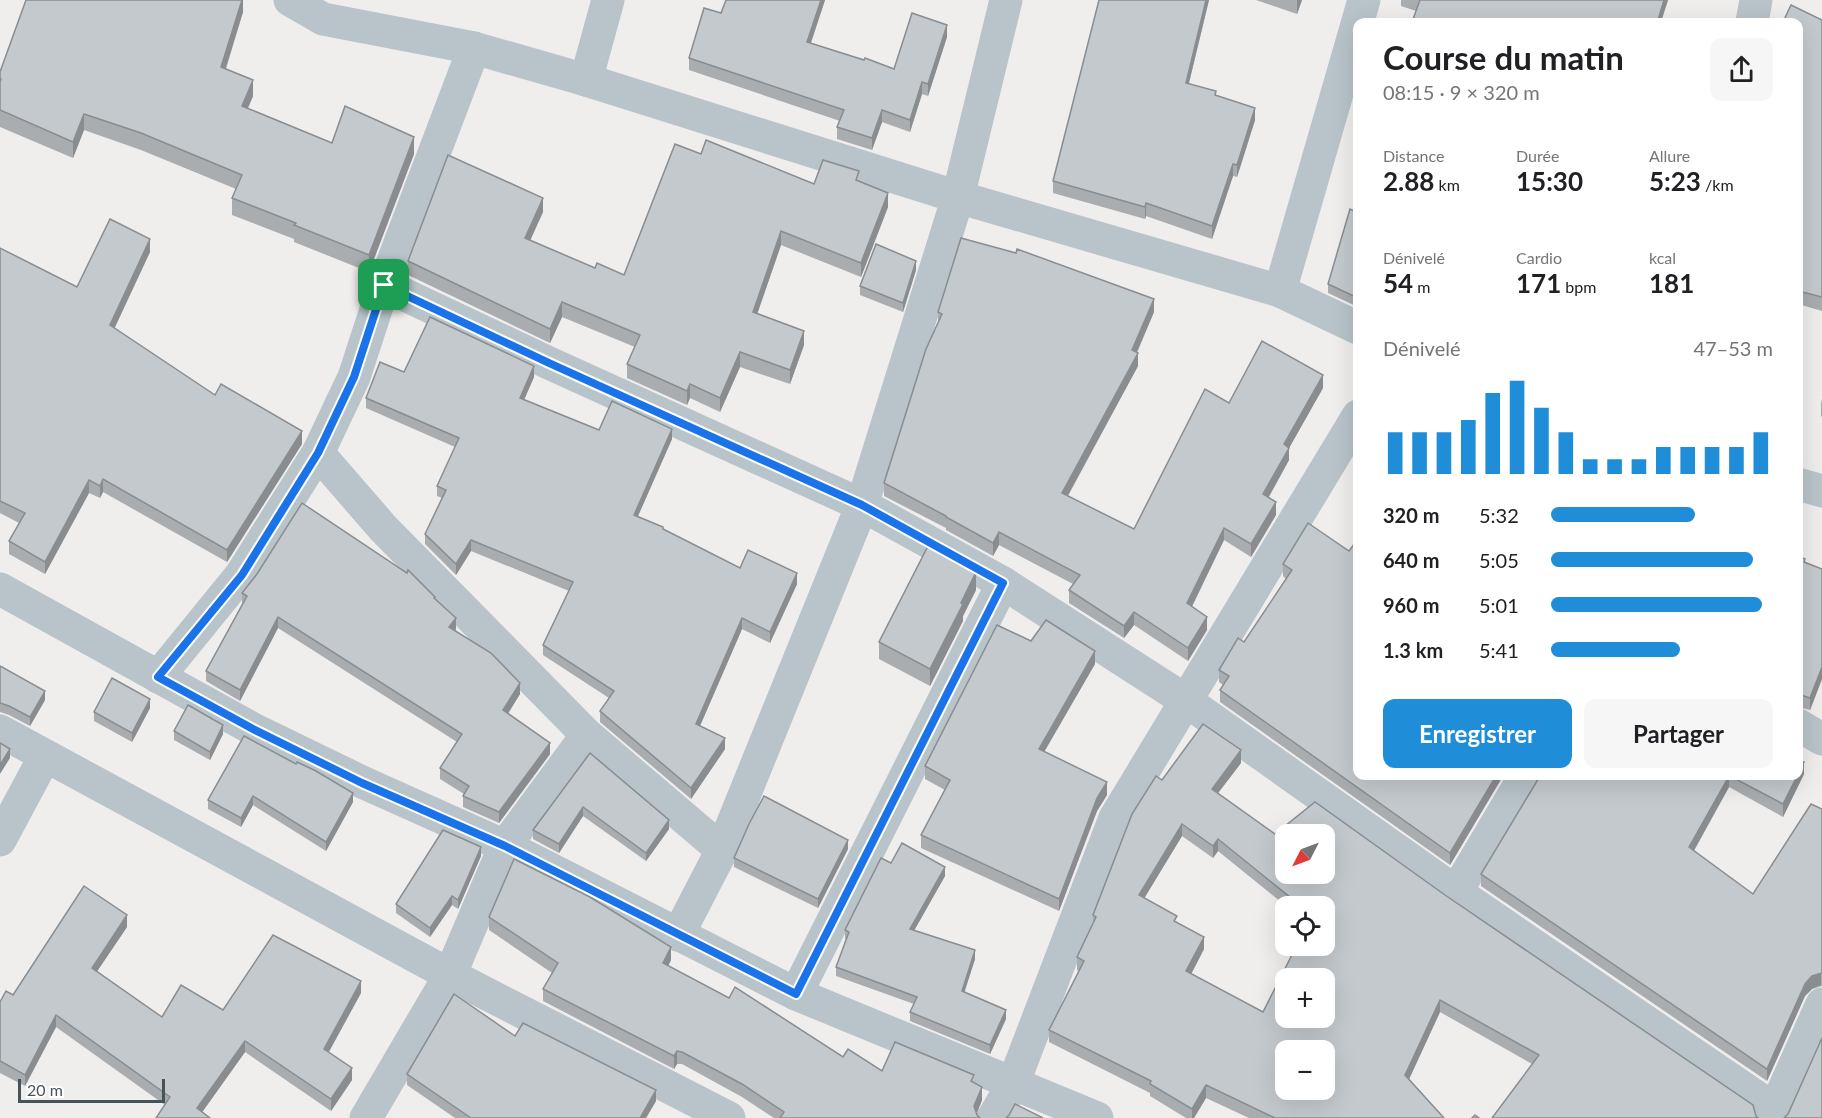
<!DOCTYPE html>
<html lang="fr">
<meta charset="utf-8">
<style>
body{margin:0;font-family:Lato,sans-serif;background:#f6f6f6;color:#202124;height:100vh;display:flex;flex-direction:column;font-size:22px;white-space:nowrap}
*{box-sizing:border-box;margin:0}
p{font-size:20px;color:#757577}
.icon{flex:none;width:33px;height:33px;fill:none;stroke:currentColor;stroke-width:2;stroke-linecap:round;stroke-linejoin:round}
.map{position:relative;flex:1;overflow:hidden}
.panel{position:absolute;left:1353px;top:18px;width:450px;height:762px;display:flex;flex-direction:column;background:#fff;border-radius:12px;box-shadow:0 6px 24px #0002}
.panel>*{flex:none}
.needle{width:39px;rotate:228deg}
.buttons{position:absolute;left:1275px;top:824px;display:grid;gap:12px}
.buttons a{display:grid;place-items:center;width:60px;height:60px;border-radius:12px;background:#fff;box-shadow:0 6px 24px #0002;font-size:30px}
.scale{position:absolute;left:18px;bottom:15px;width:147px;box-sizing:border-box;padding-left:6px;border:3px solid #465359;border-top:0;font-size:16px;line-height:21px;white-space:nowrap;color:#465359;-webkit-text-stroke:4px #fff;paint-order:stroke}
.pin{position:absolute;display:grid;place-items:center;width:51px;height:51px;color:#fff;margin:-26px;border-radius:12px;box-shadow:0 3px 9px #0006}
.round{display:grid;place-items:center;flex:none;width:63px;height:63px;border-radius:12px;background:#f6f6f6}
.summary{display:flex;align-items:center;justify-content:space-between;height:102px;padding:0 30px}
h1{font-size:33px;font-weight:700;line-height:45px}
.figures{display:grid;grid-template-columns:repeat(3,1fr);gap:9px;height:102px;padding:6px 30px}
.figures div{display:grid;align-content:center}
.figures b{font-size:26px;font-weight:700}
.figures small{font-size:16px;font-weight:400}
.figures p{font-size:16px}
.chart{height:168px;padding:12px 30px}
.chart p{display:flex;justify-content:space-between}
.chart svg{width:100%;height:108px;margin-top:6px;stroke:#1f8dd7;stroke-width:6}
.action{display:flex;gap:12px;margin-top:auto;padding:12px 30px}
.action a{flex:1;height:69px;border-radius:12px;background:#1f8dd7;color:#fff;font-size:24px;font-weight:700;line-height:69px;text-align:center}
.action a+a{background:#f6f6f6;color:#202124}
ul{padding:0 30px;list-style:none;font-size:20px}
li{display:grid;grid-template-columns:96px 72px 1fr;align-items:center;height:45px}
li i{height:15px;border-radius:8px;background:#1f8dd7}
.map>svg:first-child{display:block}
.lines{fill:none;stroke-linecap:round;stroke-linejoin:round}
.minor{stroke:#b8c4c9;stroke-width:33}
.wall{fill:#a9adb0;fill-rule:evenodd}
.shaded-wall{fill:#898d90}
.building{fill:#c4c9cd;stroke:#898d90;stroke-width:1.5;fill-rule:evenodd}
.route-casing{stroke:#fff;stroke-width:12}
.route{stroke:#1a73e8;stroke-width:8}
</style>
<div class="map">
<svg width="1822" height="1118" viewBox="0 0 1822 1118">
<rect width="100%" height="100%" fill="#f0eded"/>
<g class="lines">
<g class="minor">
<polyline points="290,0 323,19 474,48 586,80 958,197 1280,291 1358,328"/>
<polyline points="1752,22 1756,0"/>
<polyline points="586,80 608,0"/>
<polyline points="384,285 549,363 862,505 1003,583 1185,700 1456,892 1774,1109"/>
<polyline points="1280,291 1364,0"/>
<polyline points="318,453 383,528 587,735 722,850"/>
<polyline points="1798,484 1822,491"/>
<polyline points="0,589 253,729 362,782 505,846 796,994 1097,1118"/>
<polyline points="158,677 241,575 318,453 354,377 384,285 474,48"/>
<polyline points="1798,725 1822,739"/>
<polyline points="0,731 450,975 729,1118"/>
<polyline points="0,840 45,756"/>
<polyline points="1456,892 1525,776"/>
<polyline points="678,935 722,850 862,505 958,197 1006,0"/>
<polyline points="796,994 1003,583"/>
<polyline points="366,1118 450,975 505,846 587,735"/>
<polyline points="993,1118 1013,1084 1115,818 1358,416"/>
<polyline points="1771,1118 1822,1004"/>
</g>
</g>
<g class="wall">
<polygon points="243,0 243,12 226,69 253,96 248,108 332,143 414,154 369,272 294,242 294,239 232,215 232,198 236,189 141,150 84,130 73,158 0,127 0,72"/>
<polygon points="726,0 825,0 811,43 864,60 894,69 947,37 928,96 922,94 910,132 882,122 872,150 837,139 837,127 840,121 689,70 689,58 721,13"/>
<polygon points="1209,0 1189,83 1216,95 1255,120 1237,177 1233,176 1212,239 1146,216 1145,219 1053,193 1053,181"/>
<polygon points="1256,0 1302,0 1297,14"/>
<polygon points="1401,0 1668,0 1661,21 1416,11 1401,6"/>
<polygon points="1822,20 1822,311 1798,304 1798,22"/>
<polygon points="701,154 814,184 859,181 888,207 861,277 781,245 757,314 804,345 790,384 740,367 720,412 690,398 687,405 627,378 627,364 635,347 562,317 550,343 408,275 408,261 543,212 530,240 595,268 624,275"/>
<polygon points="1358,196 1358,307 1328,293 1328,284 1354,211"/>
<polygon points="0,248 77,287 150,252 114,328 215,395 302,444 227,562 103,492 100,498 89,493 45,574 9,554 9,541 19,523 0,513"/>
<polygon points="916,270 903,312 860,295 860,286"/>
<polygon points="938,312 1154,312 1137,353 1138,366 1068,496 1134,529 1229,403 1323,388 1289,448 1289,460 1269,497 1276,515 1251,557 1224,540 1192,607 1207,630 1188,661 1134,625 1124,638 1069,603 1069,590 1073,584 999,545 993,556 946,530 946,528 884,496 884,483 938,323"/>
<polygon points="404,372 534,377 524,400 599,430 672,439 638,516 740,568 797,584 770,643 742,629 700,726 725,749 691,799 600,722 600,711 609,698 543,655 543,645 569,591 471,551 456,575 425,544 425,534 442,498 437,496 437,486 455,447 366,408 366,398"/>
<polygon points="1822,399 1822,417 1821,416 1821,403"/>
<polygon points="1349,551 1358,776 1503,776 1450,865 1220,702 1220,690 1223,685 1219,682 1219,670 1244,642 1286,579 1283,576 1283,564"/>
<polygon points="1798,556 1805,562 1822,569 1822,679 1810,710 1798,707"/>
<polygon points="976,590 963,616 963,621 930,686 879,659 879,642"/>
<polygon points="242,593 435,599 456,629 455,630 520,694 508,714 550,754 499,823 463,807 463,796 464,794 440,779 440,768 457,742 278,628 240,701 206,681 206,671 242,604"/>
<polygon points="1031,641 1095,664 1044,751 1107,795 1097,811 1059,911 921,848 921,835 945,790 925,779 925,766"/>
<polygon points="0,666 45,700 30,726 9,715 0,712"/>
<polygon points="150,708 132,742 94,721 94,712"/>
<polygon points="174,731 223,734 210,760 174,740"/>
<polygon points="244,736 353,802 326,851 253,805 241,827 208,809 208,800"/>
<polygon points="590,753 669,829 646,861 583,816 559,853 533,839 533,830"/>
<path d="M1241 763 1218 793 1275 834 1445 895 1753 1105 1532 1064 1440 1012 1409 1079 1444 1118H1249L1206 1098 1194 1118H1186L1150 1096V1093L1049 1042V1030L1079 971 1077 970V957L1093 923V915L1162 780ZM1182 836 1213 858 1218 851 1286 906H1324L1263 1012 1191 974 1204 949 1177 922 1144 898Z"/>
<polygon points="1804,774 1783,817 1729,787 1694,851 1753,894 1822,809 1822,986 1812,989 1805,996 1767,1081 1481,886 1481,874 1540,776"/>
<polygon points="848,849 818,908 734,867 734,858"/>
<polygon points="481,856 458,909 452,905 430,937 396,913 396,904"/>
<polygon points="891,863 945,876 914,930 975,959 964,992 1006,1019 990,1054 910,1021 910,1012 914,1004 836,976 836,967 846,939 845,939 845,930"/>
<polygon points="489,917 671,960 668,966 843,1057 882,1071 974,1083 982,1100 977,1113 980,1118 774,1118 742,1097 682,1064 677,1064 674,1069 543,1001 543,989 552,973 489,930"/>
<polygon points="127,927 97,971 162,1017 361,993 328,1052 352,1080 331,1111 245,1052 202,1112 165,1105 56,1027 25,1086 0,1073 0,1002"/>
<polygon points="515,1036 656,1101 646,1118 455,1118 407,1085 407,1074"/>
</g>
<g class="shaded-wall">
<polygon points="242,0 243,0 243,12 221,83 221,67"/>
<polygon points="821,0 825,0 807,54 807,42"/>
<polygon points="1206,0 1209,0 1186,95 1186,83"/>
<polygon points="1297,0 1302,0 1297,14"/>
<polygon points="1664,0 1668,0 1661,22 1658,20"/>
<polygon points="947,25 947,37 928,96 928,84"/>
<polygon points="253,80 253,96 242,122 242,106"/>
<polygon points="922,82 922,94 910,132 910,120"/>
<polygon points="1255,108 1255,120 1237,177 1237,165"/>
<polygon points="882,110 882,122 872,150 872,138"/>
<polygon points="84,114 84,130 73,158 73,142"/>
<polygon points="414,137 414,154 369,272 369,255"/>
<polygon points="1233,164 1233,176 1212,239 1212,226"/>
<polygon points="888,193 888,207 861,277 861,263"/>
<polygon points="543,198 543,212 525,252 525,238"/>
<polygon points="1146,203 1146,216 1145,219 1145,207"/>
<polygon points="781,231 781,245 753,326 753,312"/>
<polygon points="150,239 150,252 110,338 110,325"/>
<polygon points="916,261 916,270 903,312 903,303"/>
<polygon points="1154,299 1154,312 1132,363 1132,350"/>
<polygon points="562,302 562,317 550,343 550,329"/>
<polygon points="804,331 804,345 790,384 790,370"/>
<polygon points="740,352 740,367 720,412 720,398"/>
<polygon points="1138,353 1138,366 1062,506 1062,493"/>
<polygon points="534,366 534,377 520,409 520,398"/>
<polygon points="1323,375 1323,388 1284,457 1284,444"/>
<polygon points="690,384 690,398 687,405 687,391"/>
<polygon points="672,429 672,439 634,525 634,515"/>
<polygon points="302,431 302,444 227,562 227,550"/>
<polygon points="1289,448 1289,460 1263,507 1263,494"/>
<polygon points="103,479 103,492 100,498 100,486"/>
<polygon points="89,480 89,493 45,574 45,562"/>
<polygon points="1276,502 1276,515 1251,557 1251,544"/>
<polygon points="1224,528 1224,540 1187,616 1187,603"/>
<polygon points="999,532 999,545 993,556 993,543"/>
<polygon points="471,540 471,551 456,575 456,564"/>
<polygon points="976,572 976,590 963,616 963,621 930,686 930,669 961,603"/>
<polygon points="797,573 797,584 770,643 770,632"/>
<polygon points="1134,612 1134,625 1124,638 1124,626"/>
<polygon points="278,617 278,628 240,701 240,690"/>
<polygon points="1207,617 1207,630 1188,661 1188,648"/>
<polygon points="456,618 456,629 449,638 449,627"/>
<polygon points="742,618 742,629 696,735 696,724"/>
<polygon points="1095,651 1095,664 1039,761 1039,749"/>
<polygon points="1822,667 1822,679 1810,710 1810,698"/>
<polygon points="520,683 520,694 503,721 503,710"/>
<polygon points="45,691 45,700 30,726 30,717"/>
<polygon points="150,699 150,708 132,742 132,733"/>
<polygon points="223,725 223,734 210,760 210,752"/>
<polygon points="725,738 725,749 691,799 691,788"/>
<polygon points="550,743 550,754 499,823 499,812"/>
<polygon points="10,749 10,758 0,774 0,765"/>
<polygon points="1241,750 1241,763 1212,801 1212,789"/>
<polygon points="1804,762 1804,774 1783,817 1783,804 1797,776 1798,776 1798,773"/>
<polygon points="1496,776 1503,776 1450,865 1450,853"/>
<polygon points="1729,776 1729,787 1689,859 1689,847"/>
<polygon points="1107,782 1107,795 1097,811 1059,911 1059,899 1097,798"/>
<polygon points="353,793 353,802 326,851 326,842"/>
<polygon points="253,796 253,805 241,827 241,818"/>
<polygon points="583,807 583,816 559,853 559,844"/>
<polygon points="669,820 669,829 646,861 646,853"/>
<polygon points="1182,824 1182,836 1139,907 1139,895"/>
<polygon points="1218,839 1218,851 1213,858 1213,846"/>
<polygon points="848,840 848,849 818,908 818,899"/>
<polygon points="481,847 481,856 458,909 458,900"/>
<polygon points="945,867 945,876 910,938 910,929"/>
<polygon points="452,896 452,905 430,937 430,928"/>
<polygon points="127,915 127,927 92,979 92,968"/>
<polygon points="1204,937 1204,949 1186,984 1186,971"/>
<polygon points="671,947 671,960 663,976 663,963"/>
<polygon points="975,950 975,959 962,1000 962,991"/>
<polygon points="1821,973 1821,985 1812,989 1805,996 1767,1081 1767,1069 1805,984 1812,976"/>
<polygon points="361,981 361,993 324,1061 324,1049"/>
<polygon points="1440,1000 1440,1012 1405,1088 1405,1075"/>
<polygon points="1006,1010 1006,1019 990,1054 990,1045"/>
<polygon points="56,1015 56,1027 25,1086 25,1075"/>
<polygon points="245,1041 245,1052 198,1118 197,1108"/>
<polygon points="677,1051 677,1064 674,1069 674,1056"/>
<polygon points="352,1068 352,1080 331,1111 331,1099"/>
<polygon points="1206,1085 1206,1098 1194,1118 1192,1118 1192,1109"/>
<polygon points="982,1087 982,1100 975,1118 974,1106"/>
<polygon points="656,1090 656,1101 646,1118 640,1118"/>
</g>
<g class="building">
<polygon points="26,0 242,0 221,67 253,80 242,106 332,143 345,106 414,137 369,255 294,225 296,223 232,198 242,175 141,133 84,114 73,142 0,110 0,82 1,79 0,78 0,72"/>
<polygon points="726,0 821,0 807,42 864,60 865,58 894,69 912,13 947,25 928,84 922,82 910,120 882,110 872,138 837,127 844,110 689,58 704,8 721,13"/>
<polygon points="1099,0 1206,0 1186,83 1216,91 1215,95 1255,108 1237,165 1233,164 1212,226 1146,203 1145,207 1053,181"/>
<polygon points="1420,0 1664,0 1658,20 1668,22 1412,22"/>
<polygon points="1791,5 1822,20 1822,297 1798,291 1798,22 1783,22"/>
<polygon points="706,140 814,184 823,160 859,171 856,180 888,193 861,263 781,231 753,312 804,331 790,370 740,352 720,398 690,384 687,391 627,364 640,335 562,302 550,329 408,261 448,155 543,198 525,238 595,268 597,263 624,275 675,144 701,154"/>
<polygon points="1358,196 1358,298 1328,284 1350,209 1354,211"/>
<polygon points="110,219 150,239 110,325 215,395 221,384 302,431 227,550 103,479 100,486 89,480 45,562 9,541 25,513 0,501 0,248 77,287"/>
<polygon points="961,238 1016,253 1017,249 1154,299 1132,350 1138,353 1062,493 1134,529 1205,389 1229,403 1262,341 1323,375 1284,444 1289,448 1263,494 1276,502 1251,544 1224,528 1187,603 1207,617 1188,648 1134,612 1124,626 1069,590 1080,575 999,532 993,543 946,517 946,516 884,483 926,349 942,314 938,312"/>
<polygon points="876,244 916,261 903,303 860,286"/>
<polygon points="430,317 534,366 520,398 599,430 612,401 672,429 634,515 663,527 663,529 740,568 748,550 797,573 770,632 742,618 696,724 725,738 691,788 600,711 614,691 543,645 573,582 471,540 456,564 425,534 446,490 437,486 459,438 366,398 380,362 404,372"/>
<polygon points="302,503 407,573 408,570 435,597 434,598 456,618 449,627 491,653 520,683 503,710 550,743 499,812 463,796 469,786 440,768 462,734 278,617 240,690 206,671 247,596 242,593 257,574"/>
<polygon points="1308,523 1349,551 1358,539 1358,776 1496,776 1450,853 1220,690 1229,676 1219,670 1238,638 1244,642 1292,570 1283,564"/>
<polygon points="928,546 976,572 961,603 963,604 930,669 879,642"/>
<polygon points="1798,556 1805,559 1804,562 1822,569 1822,667 1810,698 1798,694"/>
<polygon points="1046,620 1095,651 1039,749 1107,782 1097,798 1059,899 921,835 950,780 925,766 997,625 1031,641"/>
<polygon points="0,666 45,691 30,717 9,706 0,703"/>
<polygon points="112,678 150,699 132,733 94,712"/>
<polygon points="188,705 223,725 210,752 174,731"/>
<path d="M1203 724 1241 750 1212 789 1275 834 1315 802 1445 895 1753 1105 1756 1116 1758 1118H1492L1539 1055 1440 1000 1405 1075 1444 1118H1275L1206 1085 1192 1109 1150 1084 1151 1081 1049 1030 1084 961 1077 957 1096 917 1093 915 1132 814 1156 776 1162 780ZM1182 824 1213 846 1218 839 1301 906H1324V945H1297L1263 1012 1186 971 1204 937 1174 921 1177 916 1139 895ZM1286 834H1324V873H1286ZM1286 978H1324V1017H1286ZM1286 1050H1324V1089H1286Z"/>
<polygon points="244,736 296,764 297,762 316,771 353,793 326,842 253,796 241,818 208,800"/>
<polygon points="0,743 10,749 0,765"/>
<polygon points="590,753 669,820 646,853 583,807 559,844 533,830"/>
<polygon points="1798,759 1804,762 1798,773"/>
<polygon points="1540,776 1729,776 1689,847 1753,894 1811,804 1822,809 1822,973 1812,976 1805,984 1767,1069 1481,874"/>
<polygon points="1730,776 1797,776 1783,804"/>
<polygon points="764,796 848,840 818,899 734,858 749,824"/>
<polygon points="443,830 481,847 458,900 452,896 430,928 396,904"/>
<polygon points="902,843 945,867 910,929 975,950 962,991 1006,1010 990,1045 910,1012 917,997 836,967 849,932 845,930 881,858 891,863"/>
<polygon points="514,859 590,897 671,947 663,963 729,998 735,987 843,1057 848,1049 882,1071 895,1042 974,1075 971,1081 982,1087 974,1106 977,1115 980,1118 780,1118 784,1112 742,1084 682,1052 677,1051 674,1056 543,989 558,963 489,917"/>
<polygon points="84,886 127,915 92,968 162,1017 181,985 223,1010 273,935 361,981 324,1049 352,1068 331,1099 245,1041 197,1108 210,1118 156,1118 170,1097 56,1015 25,1075 0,1061 0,1002 6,991 13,995"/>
<polygon points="454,994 515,1036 523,1023 656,1090 640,1118 471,1118 407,1074"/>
<polygon points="1822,1038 1822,1118 1784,1118 1788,1114"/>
<polygon points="1015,1104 1043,1118 1006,1118 1009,1115"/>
<polygon points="1475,1115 1479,1118 1472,1118"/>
</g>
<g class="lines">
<g class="route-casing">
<polygon id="route" points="384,285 549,363 862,505 1003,583 796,994 505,846 362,783 253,729 158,677 242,575 318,453 354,377"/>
</g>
<use href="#route" class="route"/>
</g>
</svg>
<div class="buttons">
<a><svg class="needle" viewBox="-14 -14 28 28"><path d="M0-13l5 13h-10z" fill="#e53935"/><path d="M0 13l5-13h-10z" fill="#757577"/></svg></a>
<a><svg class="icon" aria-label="locate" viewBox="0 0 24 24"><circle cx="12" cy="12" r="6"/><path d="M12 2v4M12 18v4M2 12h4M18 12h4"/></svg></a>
<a>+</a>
<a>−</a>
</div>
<div class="scale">20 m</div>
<div class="pin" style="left:384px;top:285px;background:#1e9e55"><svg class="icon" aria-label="arrive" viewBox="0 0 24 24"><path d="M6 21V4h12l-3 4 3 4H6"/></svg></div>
<section class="panel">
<div class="summary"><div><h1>Course du matin</h1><p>08:15 · 9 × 320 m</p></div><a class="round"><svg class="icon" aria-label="share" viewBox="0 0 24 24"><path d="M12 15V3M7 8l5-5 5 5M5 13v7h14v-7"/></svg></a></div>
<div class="figures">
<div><p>Distance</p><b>2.88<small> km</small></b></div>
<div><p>Durée</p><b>15:30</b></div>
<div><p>Allure</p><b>5:23<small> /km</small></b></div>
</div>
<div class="figures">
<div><p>Dénivelé</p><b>54<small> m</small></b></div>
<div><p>Cardio</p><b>171<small> bpm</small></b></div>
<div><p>kcal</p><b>181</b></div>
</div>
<div class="chart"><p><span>Dénivelé</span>47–53 m</p>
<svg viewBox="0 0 160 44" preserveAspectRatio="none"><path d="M5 44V27M15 44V27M25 44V27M35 44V22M45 44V11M55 44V6M65 44V17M75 44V27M85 44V38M95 44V38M105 44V38M115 44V33M125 44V33M135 44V33M145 44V33M155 44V27"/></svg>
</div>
<ul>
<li><b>320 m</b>5:32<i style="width:65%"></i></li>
<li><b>640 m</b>5:05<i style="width:91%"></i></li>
<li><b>960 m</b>5:01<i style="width:95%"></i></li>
<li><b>1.3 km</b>5:41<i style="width:58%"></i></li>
</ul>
<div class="action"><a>Enregistrer</a><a>Partager</a></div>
</section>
</div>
